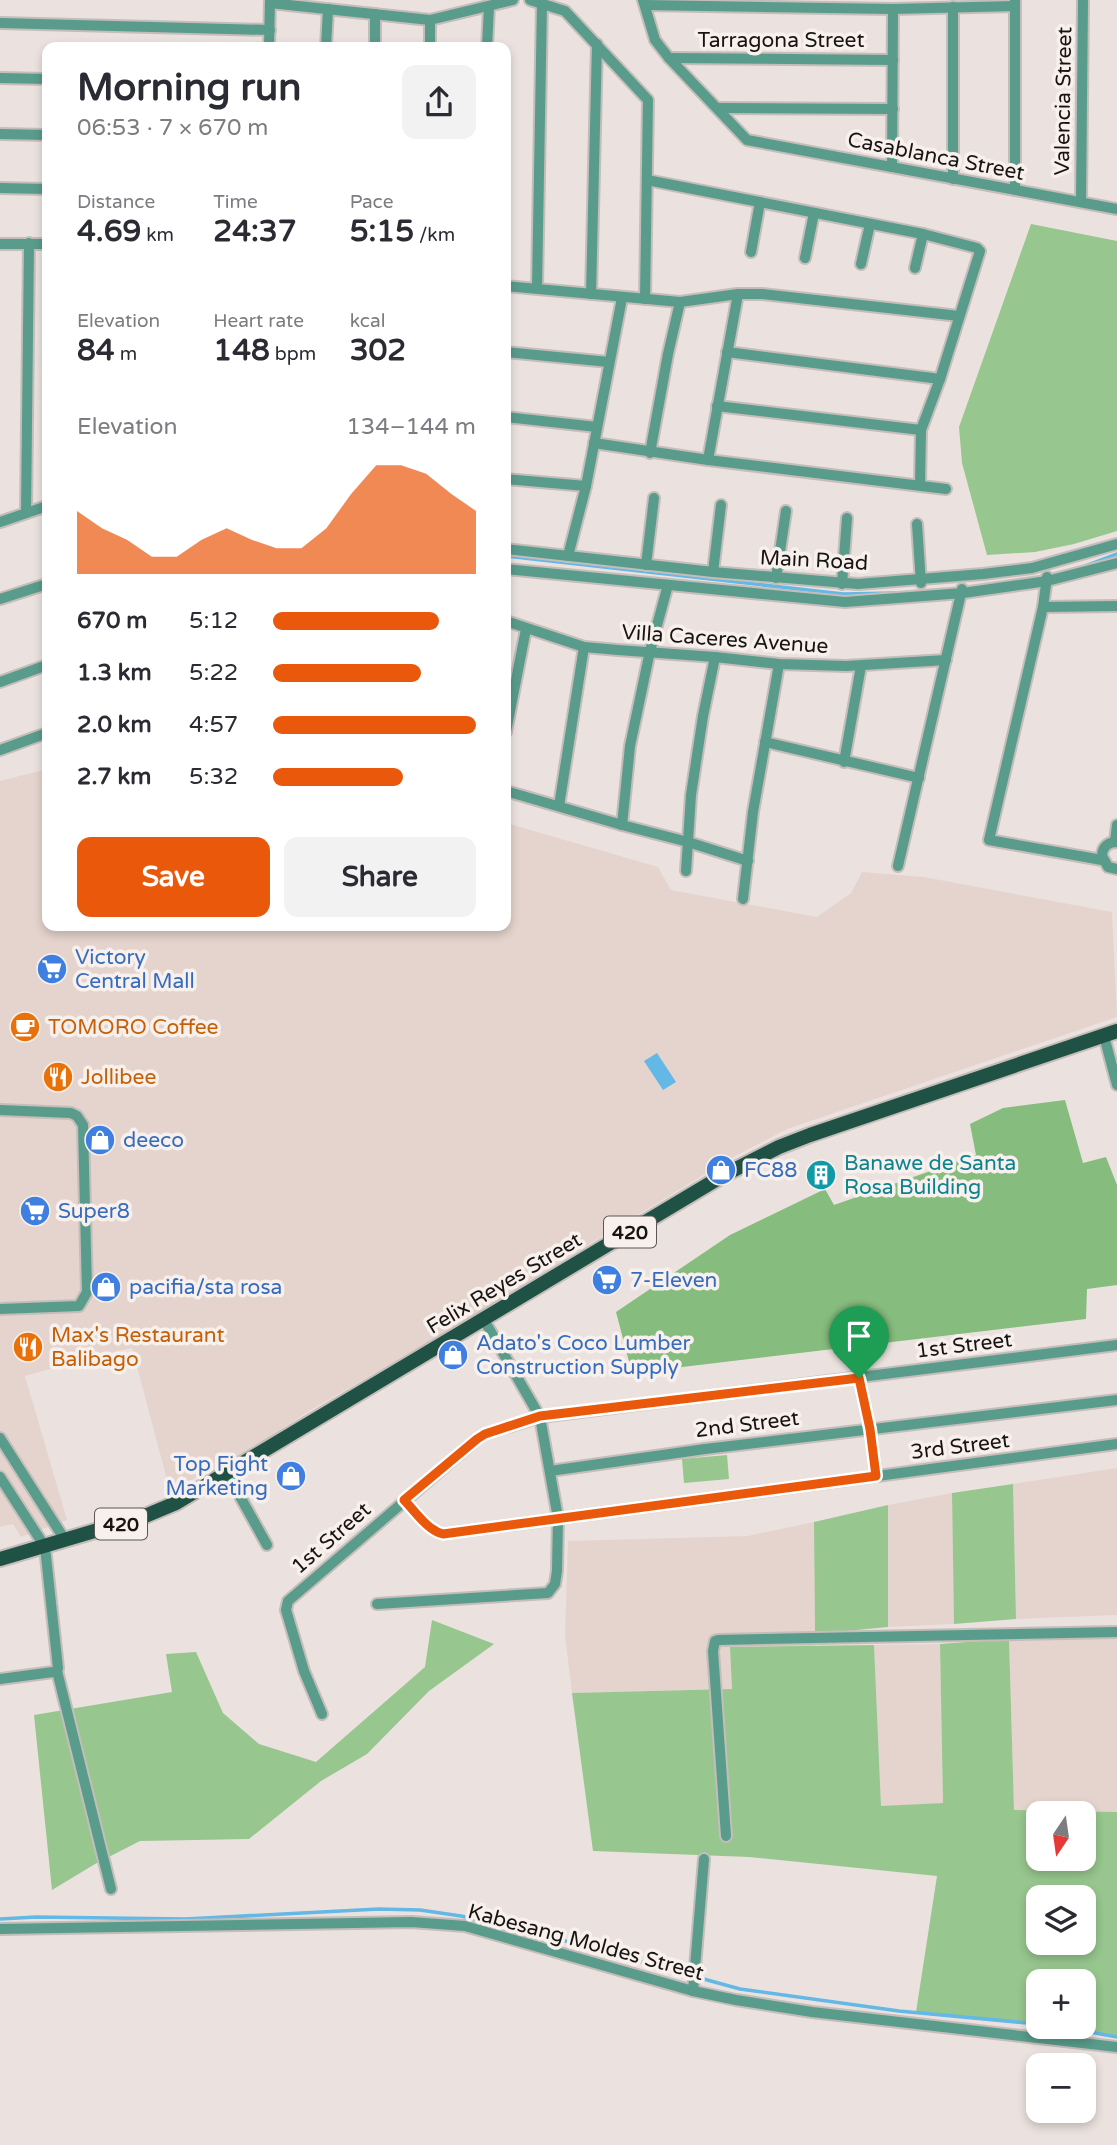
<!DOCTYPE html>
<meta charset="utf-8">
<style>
body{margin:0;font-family:"Varela Round",sans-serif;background:#f2f2f3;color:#2b2b33;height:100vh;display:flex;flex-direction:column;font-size:26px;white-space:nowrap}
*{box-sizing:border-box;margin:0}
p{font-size:23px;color:#7c7c81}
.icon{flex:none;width:38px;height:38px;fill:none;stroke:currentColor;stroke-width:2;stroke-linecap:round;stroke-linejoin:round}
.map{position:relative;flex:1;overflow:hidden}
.drawer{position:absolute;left:42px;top:42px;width:469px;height:889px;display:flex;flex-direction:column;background:#fff;border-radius:14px;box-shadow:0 4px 10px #0003}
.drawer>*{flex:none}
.needle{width:46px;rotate:193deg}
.controls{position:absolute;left:1026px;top:1801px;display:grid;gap:14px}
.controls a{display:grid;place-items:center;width:70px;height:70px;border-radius:14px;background:#fff;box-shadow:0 4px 10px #0003;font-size:35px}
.pin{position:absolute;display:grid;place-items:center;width:60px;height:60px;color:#fff;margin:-72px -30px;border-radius:50% 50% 50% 0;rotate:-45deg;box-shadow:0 0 7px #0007}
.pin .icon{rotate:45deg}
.round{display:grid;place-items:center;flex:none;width:74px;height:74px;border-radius:14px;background:#f2f2f3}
.headline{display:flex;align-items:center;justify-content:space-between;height:119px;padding:0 35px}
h1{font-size:38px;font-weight:700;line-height:52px}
.metrics{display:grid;grid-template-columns:repeat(3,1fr);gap:10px;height:119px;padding:7px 35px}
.metrics div{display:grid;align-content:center}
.metrics b{font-size:30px;font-weight:700}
.metrics small{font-size:19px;font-weight:400}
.metrics p{font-size:19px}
.chart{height:196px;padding:14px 35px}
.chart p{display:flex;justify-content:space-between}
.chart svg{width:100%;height:126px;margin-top:7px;fill:#ea580c;opacity:.7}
.cta{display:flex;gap:14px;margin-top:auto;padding:14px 35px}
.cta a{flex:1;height:80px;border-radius:14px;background:#ea580c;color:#fff;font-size:28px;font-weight:700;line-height:80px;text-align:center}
.cta a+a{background:#f2f2f3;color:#2b2b33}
ul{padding:0 35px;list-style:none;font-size:23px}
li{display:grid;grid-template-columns:112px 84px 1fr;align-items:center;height:52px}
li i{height:18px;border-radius:9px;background:#ea580c}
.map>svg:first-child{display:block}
.built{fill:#e4d4cd}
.green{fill:#97c68e;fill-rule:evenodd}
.forest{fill:#86bc7d}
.water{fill:#63b8e5}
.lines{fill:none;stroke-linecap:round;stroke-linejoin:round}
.stream{stroke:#63b8e5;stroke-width:3.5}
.minor-casing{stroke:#c5bdba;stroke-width:14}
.major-casing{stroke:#c5bdba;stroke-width:18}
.minor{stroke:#599c8b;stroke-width:10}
.major{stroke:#205145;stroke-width:14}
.route-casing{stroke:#fff;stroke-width:14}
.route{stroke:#ea580c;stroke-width:9}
.labels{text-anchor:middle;stroke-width:7;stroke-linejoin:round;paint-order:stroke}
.shield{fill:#f8f0ec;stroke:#5a5654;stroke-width:2}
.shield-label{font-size:19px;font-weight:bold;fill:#171413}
.street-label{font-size:21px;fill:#171413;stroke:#f8f0ec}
.shop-label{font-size:21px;fill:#366cbe;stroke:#f8f0ec;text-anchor:start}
.food-label{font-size:21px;fill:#c56008;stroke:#f8f0ec;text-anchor:start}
.culture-label{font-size:21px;fill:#0d838f;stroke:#f8f0ec;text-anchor:start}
</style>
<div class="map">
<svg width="1117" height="2145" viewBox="0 0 1117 2145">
<rect width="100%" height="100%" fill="#ebe2df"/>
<g class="built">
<polygon points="47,769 47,926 506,926 506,823 658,867 671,890 817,917 851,893 862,872 924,877 1112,912 1117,1017 787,1129 728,1160 432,1340 309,1411 253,1448 170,1491 132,1348 91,1357 25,1376 67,1520 21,1537 13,1524 0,1527 0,781"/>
<polygon points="1117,1468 1117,1615 1016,1619 1013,1484"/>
<polygon points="952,1493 954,1624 888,1627 888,1505"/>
<polygon points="814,1522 815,1646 730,1647 732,1689 572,1693 565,1635 568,1541 748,1536"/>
<polygon points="1117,1636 1117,1812 1014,1810 1009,1639"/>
<polygon points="940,1644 943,1803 881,1807 874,1645"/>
</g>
<g class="green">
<polygon points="1031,224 1117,241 1117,531 1074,544 1035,552 987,555 962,463 959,427"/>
<polygon points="727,1455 729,1479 684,1483 682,1459"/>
<polygon points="1013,1484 1016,1619 954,1624 952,1493"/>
<polygon points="888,1505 888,1627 815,1634 814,1522"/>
<polygon points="432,1620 494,1644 429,1691 367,1754 321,1781 249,1839 140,1841 95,1864 52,1890 34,1715 172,1692 166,1654 196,1652 223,1713 259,1744 316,1762 425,1667"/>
<path d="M1009 1639 1014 1810 1117 1812V2036L1057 2027 1083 2026V1981H1038V2024L916 2012 937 1876 749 1857 593 1851 572 1693 732 1689 730 1647 874 1645 881 1806 943 1803 940 1644ZM1038 1813H1083V1858H1038ZM1038 1897H1083V1942H1038Z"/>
</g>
<polygon class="forest" points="1065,1100 1083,1163 1106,1157 1117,1185 1117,1285 1087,1289 1086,1319 632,1373 616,1312 730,1235 825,1189 834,1205 976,1155 970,1124 1003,1108"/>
<polygon class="water" points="657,1053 676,1082 663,1090 644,1061"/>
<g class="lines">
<g class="stream">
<polyline points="506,556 843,594 896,593"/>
<polyline points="1083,567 1117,554"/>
<polyline points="0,1919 36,1917 186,1919 379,1909 420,1910 461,1916 540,1934 740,1989 899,2011 1038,2024"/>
<polyline points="1057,2026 1117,2037"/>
</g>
<g class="minor-casing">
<g id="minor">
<polyline points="530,0 565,11 648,100 645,299"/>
<polyline points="643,0 655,40 669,58 747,140 1117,209"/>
<polyline points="270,3 430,20 513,0"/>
<polyline points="645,5 893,9 1015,6"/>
<polyline points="0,23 270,30"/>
<polyline points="269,47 270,0"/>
<polyline points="326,47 328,9"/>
<polyline points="375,47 375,14"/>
<polyline points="430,47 430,20"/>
<polyline points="487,47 489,7"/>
<polyline points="669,58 893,60"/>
<polyline points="0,78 47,79"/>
<polyline points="718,108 893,109"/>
<polyline points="0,134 47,135"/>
<polyline points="892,167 893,9"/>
<polyline points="953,179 953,7"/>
<polyline points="647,180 923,234 977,248 980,251 940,379 921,430 920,484"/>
<polyline points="0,188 47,189"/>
<polyline points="1015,190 1015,0"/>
<polyline points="1081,202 1083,0"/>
<polyline points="0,244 47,244"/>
<polyline points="751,252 760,202"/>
<polyline points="805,258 814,213"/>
<polyline points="861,264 870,224"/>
<polyline points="915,268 923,234"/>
<polyline points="506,286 680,302 738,294 762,294 959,316"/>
<polyline points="537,288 542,3"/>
<polyline points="591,294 597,44"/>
<polyline points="506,352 609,362"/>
<polyline points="727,352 940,379"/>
<polyline points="717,406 921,430"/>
<polyline points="506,417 597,427"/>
<polyline points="594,443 708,460 946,489"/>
<polyline points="650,453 668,354 680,302"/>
<polyline points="708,460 738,294"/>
<polyline points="506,479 586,486"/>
<polyline points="26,513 29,243"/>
<polyline points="0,522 47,506"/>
<polyline points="917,524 921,583"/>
<polyline points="506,549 713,572 858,584 983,574 1032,568 1117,544"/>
<polyline points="568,556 586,486 622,298"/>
<polyline points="646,565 654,498"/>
<polyline points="506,569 845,602 963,593 1047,581 1117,563"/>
<polyline points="713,572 721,505"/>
<polyline points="1047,577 1043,607 989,840 1102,860"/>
<polyline points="776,578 786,511"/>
<polyline points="842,584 847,518"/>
<polyline points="0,599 47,584"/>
<polyline points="1043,607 1117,606"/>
<polyline points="506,621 584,647 618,650 715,657 779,664 846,666 946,660"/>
<polyline points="0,682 47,665"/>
<polyline points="506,732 526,629"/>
<polyline points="765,742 919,778"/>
<polyline points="0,750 47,733"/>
<polyline points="844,762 861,666"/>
<polyline points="506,791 622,825 688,842 748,861"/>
<polyline points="559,806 584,647"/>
<polyline points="622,825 630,746 650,651 668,585"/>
<polyline points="1115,842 1117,825"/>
<path d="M1117 842C1108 842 1102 847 1102 856L1108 867 1117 869"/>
<polyline points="898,866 962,589"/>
<polyline points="686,871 691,795 703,716 715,657"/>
<polyline points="743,899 753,812 779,664"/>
<polyline points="1104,1036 1117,1085"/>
<polyline points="0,1110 71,1113 77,1116 83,1125 87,1292 79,1306 0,1309"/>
<polyline points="859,1378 870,1429 876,1476"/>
<polyline points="0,1438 65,1540"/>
<polyline points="550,1471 705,1449 1117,1400"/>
<polyline points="227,1473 267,1545"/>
<polyline points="0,1477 45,1547 58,1668 57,1671 53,1672 0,1679"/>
<path d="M404 1500C415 1511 427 1530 443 1534L1117 1444"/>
<polyline points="377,1604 548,1593 555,1584 557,1571 558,1518 540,1417 484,1320"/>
<polyline points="57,1671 111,1889"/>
<polyline points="322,1714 304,1671 286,1610 288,1601 477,1439 485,1434 540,1417 1117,1345"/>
<polyline points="726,1836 713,1651 715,1641 718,1640 1117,1632"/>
<polyline points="0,1929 411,1922 465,1926 693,1991 736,2000 812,2012 1117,2047"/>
<polyline points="693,1991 704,1859"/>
</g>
</g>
<g class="major-casing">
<polyline id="major" points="0,1559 145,1516 176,1503 724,1175 779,1147 810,1135 1117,1031"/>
</g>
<use href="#minor" class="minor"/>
<use href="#major" class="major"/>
</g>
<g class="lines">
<g class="route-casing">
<path id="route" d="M859 1378 870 1429 876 1476 443 1534C427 1530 415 1511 404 1500L477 1439 485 1434 540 1416Z"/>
</g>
<use href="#route" class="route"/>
</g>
<defs>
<g id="supermarket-disc" transform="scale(1.575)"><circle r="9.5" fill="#3f7fe0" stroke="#f8f0ec"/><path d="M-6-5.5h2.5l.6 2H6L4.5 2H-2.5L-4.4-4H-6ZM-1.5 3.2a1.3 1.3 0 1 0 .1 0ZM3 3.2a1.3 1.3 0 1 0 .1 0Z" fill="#fff"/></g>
<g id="cafe-disc" transform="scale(1.575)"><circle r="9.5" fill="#e8710a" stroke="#f8f0ec"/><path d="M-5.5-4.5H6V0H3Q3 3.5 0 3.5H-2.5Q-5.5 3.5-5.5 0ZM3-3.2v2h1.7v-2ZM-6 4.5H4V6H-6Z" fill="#fff"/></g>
<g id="restaurant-disc" transform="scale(1.575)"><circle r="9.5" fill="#e8710a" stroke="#f8f0ec"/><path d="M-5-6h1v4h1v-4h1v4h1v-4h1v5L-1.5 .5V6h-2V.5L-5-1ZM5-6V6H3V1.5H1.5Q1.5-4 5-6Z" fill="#fff"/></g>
<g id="shop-disc" transform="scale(1.575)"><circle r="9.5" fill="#3f7fe0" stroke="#f8f0ec"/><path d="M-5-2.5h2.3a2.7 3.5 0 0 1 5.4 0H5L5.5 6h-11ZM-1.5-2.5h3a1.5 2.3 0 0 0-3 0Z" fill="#fff"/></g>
<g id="building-disc" transform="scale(1.575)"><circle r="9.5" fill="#0f9aa8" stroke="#f8f0ec"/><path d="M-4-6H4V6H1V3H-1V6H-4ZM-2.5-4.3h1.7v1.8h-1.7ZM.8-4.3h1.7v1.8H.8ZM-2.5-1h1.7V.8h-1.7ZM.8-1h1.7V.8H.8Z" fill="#fff"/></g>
</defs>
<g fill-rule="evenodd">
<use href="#supermarket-disc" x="52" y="969"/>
<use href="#cafe-disc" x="25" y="1027"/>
<use href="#restaurant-disc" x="58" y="1077"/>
<use href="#shop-disc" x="100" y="1140"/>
<use href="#shop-disc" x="721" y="1170"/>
<use href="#building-disc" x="821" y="1175"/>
<use href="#supermarket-disc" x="35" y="1211"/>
<use href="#supermarket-disc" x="607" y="1280"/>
<use href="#shop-disc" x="106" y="1287"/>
<use href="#restaurant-disc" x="28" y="1347"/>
<use href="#shop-disc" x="453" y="1355"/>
<use href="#shop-disc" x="291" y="1476"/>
</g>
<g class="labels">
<g class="shield">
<rect x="604" y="1216.5" width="52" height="31" rx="5"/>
<rect x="95" y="1508.5" width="52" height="31" rx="5"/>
</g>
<g class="shield-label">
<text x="630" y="1239">420</text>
<text x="121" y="1531">420</text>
</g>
<g class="street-label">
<text x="781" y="47">Tarragona Street</text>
<text transform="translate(1063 101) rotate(-89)" y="7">Valencia Street</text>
<text transform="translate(936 156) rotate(11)" y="7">Casablanca Street</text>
<text transform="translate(814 560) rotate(3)" y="7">Main Road</text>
<text transform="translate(725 639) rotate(4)" y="7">Villa Caceres Avenue</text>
<text transform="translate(504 1283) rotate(-31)" y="7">Felix Reyes Street</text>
<text transform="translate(964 1345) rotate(-7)" y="7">1st Street</text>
<text transform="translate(747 1424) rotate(-7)" y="7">2nd Street</text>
<text transform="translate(960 1446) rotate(-7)" y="7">3rd Street</text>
<text transform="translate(331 1538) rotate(-41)" y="7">1st Street</text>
<text transform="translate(586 1942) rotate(15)" y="7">Kabesang Moldes Street</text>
</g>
<g class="shop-label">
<text x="75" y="964">Victory<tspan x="75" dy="24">Central Mall</tspan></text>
<text x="123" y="1147">deeco</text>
<text x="744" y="1177">FC88</text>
<text x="58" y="1218">Super8</text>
<text x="630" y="1287">7-Eleven</text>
<text x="129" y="1294">pacifia/sta rosa</text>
<text x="476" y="1350">Adato's Coco Lumber<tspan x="476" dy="24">Construction Supply</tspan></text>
<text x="268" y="1471" text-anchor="end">Top Fight<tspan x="268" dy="24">Marketing</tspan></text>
</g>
<g class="food-label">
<text x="48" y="1034">TOMORO Coffee</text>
<text x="81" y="1084">Jollibee</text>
<text x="51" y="1342">Max's Restaurant<tspan x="51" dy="24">Balibago</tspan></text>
</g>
<g class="culture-label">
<text x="844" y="1170">Banawe de Santa<tspan x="844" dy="24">Rosa Building</tspan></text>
</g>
</g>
</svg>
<div class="controls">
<a><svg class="needle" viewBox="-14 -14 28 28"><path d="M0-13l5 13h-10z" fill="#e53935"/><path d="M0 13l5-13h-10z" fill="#7c7c81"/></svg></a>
<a><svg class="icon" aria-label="layers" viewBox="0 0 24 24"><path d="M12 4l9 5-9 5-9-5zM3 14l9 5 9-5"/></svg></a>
<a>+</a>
<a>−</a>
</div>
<div class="pin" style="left:859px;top:1378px;background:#1e9e55"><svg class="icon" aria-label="arrive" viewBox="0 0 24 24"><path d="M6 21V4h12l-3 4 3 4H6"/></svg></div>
<section class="drawer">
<div class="headline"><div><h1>Morning run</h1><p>06:53 · 7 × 670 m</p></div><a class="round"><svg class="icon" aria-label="share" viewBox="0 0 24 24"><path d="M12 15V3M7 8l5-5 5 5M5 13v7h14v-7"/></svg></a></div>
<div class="metrics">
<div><p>Distance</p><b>4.69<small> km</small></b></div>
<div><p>Time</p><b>24:37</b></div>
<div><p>Pace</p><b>5:15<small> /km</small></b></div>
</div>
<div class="metrics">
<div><p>Elevation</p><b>84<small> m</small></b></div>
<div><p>Heart rate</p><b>148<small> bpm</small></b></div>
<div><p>kcal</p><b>302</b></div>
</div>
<div class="chart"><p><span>Elevation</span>134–144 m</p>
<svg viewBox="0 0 160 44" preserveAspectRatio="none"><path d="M0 44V22L10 28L20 32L30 38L40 38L50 32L60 28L70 32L80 35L90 35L100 28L110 16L120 6L130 6L140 9L150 16L160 22V44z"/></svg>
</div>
<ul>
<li><b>670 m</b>5:12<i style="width:82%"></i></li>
<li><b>1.3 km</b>5:22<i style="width:73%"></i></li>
<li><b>2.0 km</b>4:57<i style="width:100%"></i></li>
<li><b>2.7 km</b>5:32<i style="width:64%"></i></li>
</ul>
<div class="cta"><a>Save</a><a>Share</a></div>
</section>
</div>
